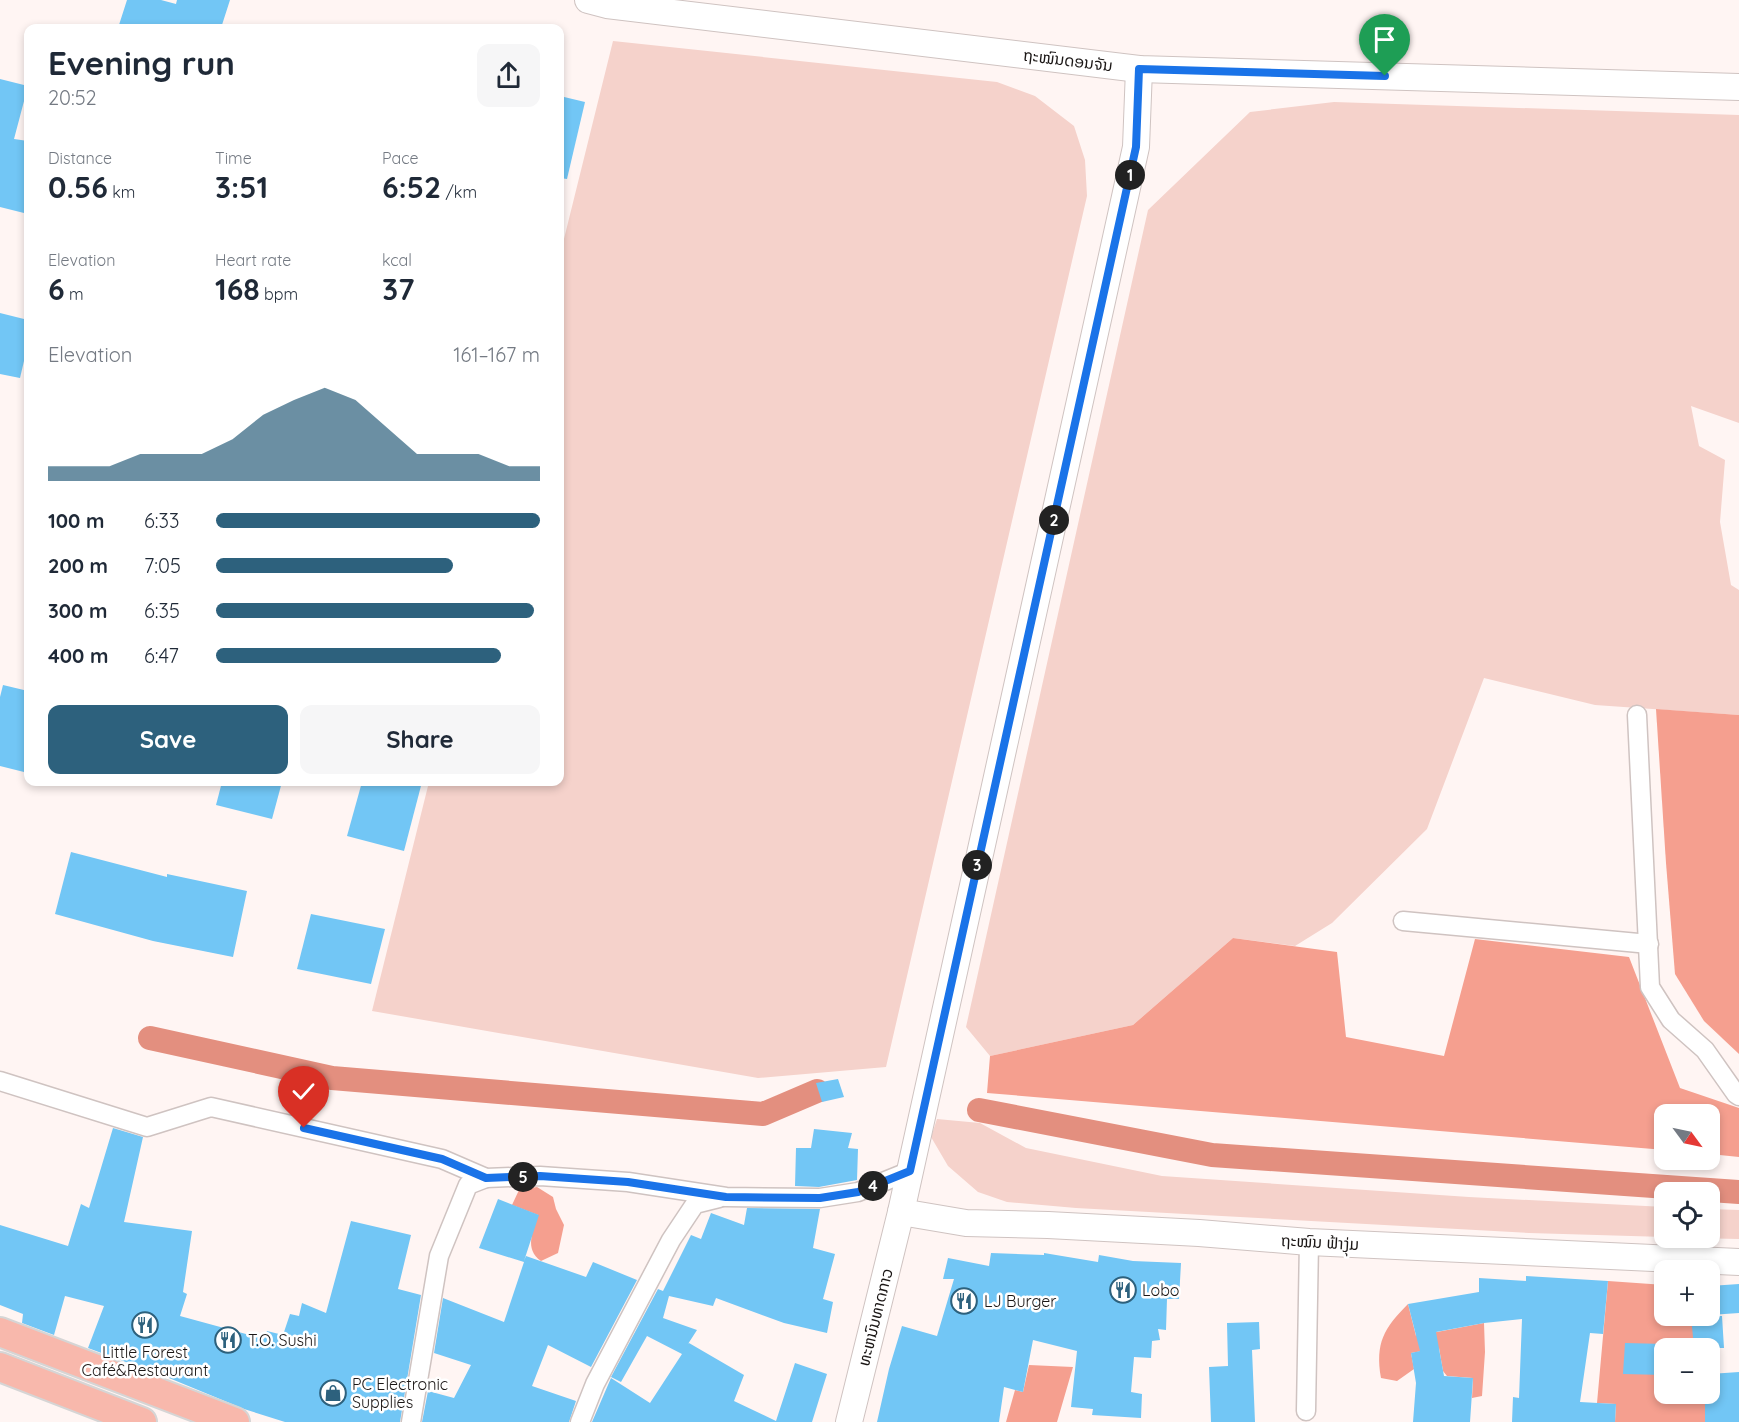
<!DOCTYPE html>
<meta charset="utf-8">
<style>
body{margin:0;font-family:Quicksand,"Noto Sans Lao",sans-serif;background:#f6f6f7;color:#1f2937;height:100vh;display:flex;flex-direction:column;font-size:22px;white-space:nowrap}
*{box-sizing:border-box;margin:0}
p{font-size:20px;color:#747a83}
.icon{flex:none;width:33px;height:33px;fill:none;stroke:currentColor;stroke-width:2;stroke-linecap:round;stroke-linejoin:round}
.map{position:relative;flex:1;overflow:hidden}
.drawer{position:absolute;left:24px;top:24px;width:540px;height:762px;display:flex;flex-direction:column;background:#fff;border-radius:12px;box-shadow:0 3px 9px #0003}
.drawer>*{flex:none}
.needle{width:39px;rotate:123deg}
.tools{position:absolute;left:1654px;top:1104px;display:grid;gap:12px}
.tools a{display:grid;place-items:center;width:66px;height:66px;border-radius:12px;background:#fff;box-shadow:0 3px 9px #0003;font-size:30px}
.pin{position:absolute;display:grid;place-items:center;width:51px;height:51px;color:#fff;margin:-62px -26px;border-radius:50% 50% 50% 0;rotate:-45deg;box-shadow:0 0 6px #0007}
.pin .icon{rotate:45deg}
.km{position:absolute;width:30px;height:30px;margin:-15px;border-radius:50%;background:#222;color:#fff;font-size:16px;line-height:30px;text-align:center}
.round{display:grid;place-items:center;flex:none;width:63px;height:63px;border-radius:12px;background:#f6f6f7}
.overview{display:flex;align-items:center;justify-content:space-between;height:102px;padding:0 24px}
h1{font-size:33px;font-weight:700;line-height:45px}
.figures{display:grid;grid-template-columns:repeat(3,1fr);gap:9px;height:102px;padding:6px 24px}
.figures div{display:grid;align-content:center}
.figures b{font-size:30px;font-weight:700}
.figures small{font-size:16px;font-weight:400}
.figures p{font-size:16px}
.chart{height:168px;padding:12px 24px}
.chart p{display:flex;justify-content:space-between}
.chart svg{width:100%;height:108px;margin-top:6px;fill:#2d617d;opacity:.7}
.action{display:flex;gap:12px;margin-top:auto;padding:12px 24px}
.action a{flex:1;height:69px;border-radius:12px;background:#2d617d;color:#fff;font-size:24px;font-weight:700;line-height:69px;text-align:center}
.action a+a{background:#f6f6f7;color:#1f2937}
ul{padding:0 24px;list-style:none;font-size:20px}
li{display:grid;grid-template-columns:96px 72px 1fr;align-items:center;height:45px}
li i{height:15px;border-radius:8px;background:#2d617d}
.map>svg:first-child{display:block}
.green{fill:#f5d2cb}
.forest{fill:#f59f8f}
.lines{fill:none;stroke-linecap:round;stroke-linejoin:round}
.canal{stroke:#e38f7f;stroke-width:24}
.building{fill:#72c6f5}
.street-casing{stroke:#cfc3c1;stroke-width:21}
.secondary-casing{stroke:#cfc3c1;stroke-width:28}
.primary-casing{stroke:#d6d5d5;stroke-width:32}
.street{stroke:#fff;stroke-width:18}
.secondary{stroke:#fff;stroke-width:26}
.primary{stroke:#f8b8ac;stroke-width:28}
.route-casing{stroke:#fff;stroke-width:12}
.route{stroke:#1a73e8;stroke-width:8}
.labels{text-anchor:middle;stroke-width:5;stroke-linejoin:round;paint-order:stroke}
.street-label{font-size:16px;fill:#1b1716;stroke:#fff}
.poi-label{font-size:16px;fill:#1b1716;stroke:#fff;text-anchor:start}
</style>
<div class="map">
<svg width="1739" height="1422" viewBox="0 0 1739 1422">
<rect width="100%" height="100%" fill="#fff5f3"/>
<g class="green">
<polygon points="613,41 997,82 1035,96 1074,126 1085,160 1087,196 886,1067 758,1078 372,1011 429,782 560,782 560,255"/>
<polygon points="1334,102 1739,115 1739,423 1691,406 1699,446 1725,460 1720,522 1731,585 1739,590 1739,715 1595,705 1484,678 1427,829 1332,923 1295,946 1233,938 1133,1025 990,1056 966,1027 1148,210 1250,112"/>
<polygon points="937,1119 980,1123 1026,1148 1162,1176 1469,1197 1665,1207 1665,1237 1529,1233 1076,1208 1007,1202 978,1192 948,1166 931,1137"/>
<polygon points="1710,1209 1739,1210 1739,1239 1690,1238 1710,1238"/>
</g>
<g class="forest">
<polygon points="1656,709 1739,715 1739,1054 1704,1021 1675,974 1666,863"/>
<polygon points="1233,938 1337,952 1346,1037 1444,1056 1475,939 1629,957 1680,1088 1739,1108 1739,1157 1710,1154 1710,1114 1665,1114 1665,1150 987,1093 990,1056 1133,1025"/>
<path d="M537 1187 553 1197 556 1209 564 1225 558 1253 541 1261C524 1249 533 1231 538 1215L512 1205 519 1190Z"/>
<polygon points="1608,1281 1665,1285 1665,1316 1702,1316 1706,1348 1665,1348 1665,1394 1705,1394 1705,1422 1615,1422 1616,1404 1597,1403"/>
<path d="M1408 1304 1416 1336 1484 1323 1485 1352 1482 1396 1472 1398 1473 1378 1447 1376 1443 1371 1439 1348 1411 1353 1414 1369 1397 1381 1381 1378C1375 1343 1384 1328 1408 1304Z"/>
<polygon points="1029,1365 1073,1367 1057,1422 1006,1422 1015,1390 1023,1392"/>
</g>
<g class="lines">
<g class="canal">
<polyline points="150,1038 332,1078 763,1114 817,1091"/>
<polyline points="979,1110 1212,1155 1739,1192"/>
</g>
</g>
<g class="building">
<polygon points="127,0 161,0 176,4 177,0 230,0 221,28 118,28"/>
<polygon points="0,79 28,86 14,139 28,141 28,214 0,207"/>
<polygon points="560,96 585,102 567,179 560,178"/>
<polygon points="0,313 28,320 28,344 20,378 0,374"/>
<polygon points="3,685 28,691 28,773 0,766 0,697"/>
<polygon points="222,782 282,782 272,819 216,805"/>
<polygon points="362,782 422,782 404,851 347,836"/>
<polygon points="71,852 167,877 167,874 247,891 233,957 153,941 55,914"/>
<polygon points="311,914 385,929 371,984 297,969"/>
<polygon points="838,1079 844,1097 822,1102 816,1083"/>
<polygon points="113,1128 143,1137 124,1222 192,1231 183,1292 187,1294 180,1316 264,1339 267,1331 283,1335 290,1314 299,1316 302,1303 326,1313 351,1221 411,1235 398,1289 421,1295 400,1422 285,1422 244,1409 169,1378 88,1348 104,1306 65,1296 54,1335 22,1323 23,1314 0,1305 0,1225 68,1246 81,1204 89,1208"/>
<polygon points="814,1129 852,1133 848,1148 858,1149 857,1180 819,1187 795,1186 796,1148 811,1148"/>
<polygon points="498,1199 539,1215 524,1261 526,1256 586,1277 593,1262 637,1280 591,1367 548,1345 532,1386 576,1401 569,1422 422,1422 428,1391 454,1398 471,1365 434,1353 443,1298 504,1322 524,1262 479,1248"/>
<polygon points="747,1208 820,1209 813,1248 835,1254 823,1299 833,1302 827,1333 784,1323 716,1298 713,1306 669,1296 663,1318 697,1330 688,1344 689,1343 744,1375 734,1401 776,1421 795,1363 827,1374 812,1422 592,1422 611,1378 650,1403 682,1354 647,1336 621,1382 611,1377 658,1289 663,1291 691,1235 701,1239 711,1213 744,1225"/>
<polygon points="991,1253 1044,1255 1044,1253 1098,1262 1099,1255 1133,1261 1181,1263 1179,1299 1167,1299 1166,1330 1158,1329 1160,1340 1152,1341 1151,1358 1134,1357 1131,1392 1142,1394 1141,1418 1092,1415 1093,1409 1071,1407 1077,1351 1033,1340 1023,1392 1004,1387 999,1422 877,1422 889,1369 902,1326 937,1336 954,1279 943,1279 948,1258 989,1266"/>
<polygon points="1526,1276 1608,1281 1603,1334 1590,1333 1580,1402 1616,1404 1615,1422 1512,1422 1513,1397 1519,1398 1522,1319 1484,1323 1436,1332 1444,1376 1473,1378 1470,1422 1413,1422 1416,1383 1411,1353 1420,1351 1408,1304 1479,1292 1479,1278 1526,1281"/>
<polygon points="1739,1284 1739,1313 1710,1315 1710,1286"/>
<polygon points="1691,1316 1722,1316 1724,1348 1694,1348"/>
<polygon points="1259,1322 1260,1349 1252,1350 1255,1422 1211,1422 1209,1367 1228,1366 1227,1323"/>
<polygon points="1625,1343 1665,1344 1665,1375 1623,1374"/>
<polygon points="1739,1372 1739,1422 1705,1422 1705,1395 1710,1395 1710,1374"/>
</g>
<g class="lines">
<g class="street-casing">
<g id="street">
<polyline points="1637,715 1650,987 1671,1020 1705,1050 1736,1094 1739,1096"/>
<polyline points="1403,921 1649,944"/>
<polyline points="0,1081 147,1127 211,1107 442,1159 486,1178 540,1176 628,1182 726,1197 820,1198 858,1192 910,1171"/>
<polyline points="1306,1411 1309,1242"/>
<polyline points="411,1422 439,1256 468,1185 486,1178"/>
<polyline points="580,1422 595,1384 671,1240 695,1204 719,1198"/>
</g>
</g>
<g class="secondary-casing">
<g id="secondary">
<polyline points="588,0 607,5 1139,69 1739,87"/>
<polyline points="901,1212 966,1223 1048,1225 1199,1233 1309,1242 1739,1262"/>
<polyline points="849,1422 901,1212 1136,147 1139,69"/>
</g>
</g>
<g class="primary-casing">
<g id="primary">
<polyline points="0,1332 235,1422"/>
<polyline points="0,1367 142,1422"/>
</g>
</g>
<use href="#street" class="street"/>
<use href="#secondary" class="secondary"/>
<use href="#primary" class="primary"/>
</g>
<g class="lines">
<g class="route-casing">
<polyline id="route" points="304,1128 442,1159 486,1178 540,1176 628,1182 726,1197 820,1198 858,1192 910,1171 1136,147 1139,69 1385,76"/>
</g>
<use href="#route" class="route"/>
</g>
<defs>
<g id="restaurant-ring" transform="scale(1.35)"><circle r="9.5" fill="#fff" stroke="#2d617d" stroke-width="1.5"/><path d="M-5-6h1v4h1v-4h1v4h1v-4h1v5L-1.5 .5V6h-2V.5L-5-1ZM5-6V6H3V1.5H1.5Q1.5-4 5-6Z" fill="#2d617d"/></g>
<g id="shop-ring" transform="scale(1.35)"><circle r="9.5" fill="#fff" stroke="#2d617d" stroke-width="1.5"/><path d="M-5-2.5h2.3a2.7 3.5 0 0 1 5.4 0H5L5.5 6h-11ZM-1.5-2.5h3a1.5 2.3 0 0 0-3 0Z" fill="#2d617d"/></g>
</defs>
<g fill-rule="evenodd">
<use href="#restaurant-ring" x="1123" y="1290"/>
<use href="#restaurant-ring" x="964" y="1301"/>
<use href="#restaurant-ring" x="145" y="1325"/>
<use href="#restaurant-ring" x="228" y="1340"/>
<use href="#shop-ring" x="333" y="1393"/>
</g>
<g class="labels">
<g class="street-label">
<text transform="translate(1068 60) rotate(7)" y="6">ຖະໝົນດອນຈັນ</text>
<text transform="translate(1320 1242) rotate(3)" y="6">ຖະໝົນ ຟ້າງຸ່ມ</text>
<text transform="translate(875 1317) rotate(-76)" y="6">ທະຫນົນທາດກາວ</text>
</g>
<g class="poi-label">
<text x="1142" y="1296">Lobo</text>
<text x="984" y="1307">LJ Burger</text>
<text x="248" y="1346">T.O. Sushi</text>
<text x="145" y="1358" text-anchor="middle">Little Forest<tspan x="145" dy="18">Café&amp;Restaurant</tspan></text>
<text x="352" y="1390">PC Electronic<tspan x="352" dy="18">Supplies</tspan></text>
</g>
</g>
</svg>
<div class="tools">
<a><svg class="needle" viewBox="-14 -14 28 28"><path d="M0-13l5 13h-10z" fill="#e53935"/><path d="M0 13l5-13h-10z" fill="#747a83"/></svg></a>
<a><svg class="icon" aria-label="locate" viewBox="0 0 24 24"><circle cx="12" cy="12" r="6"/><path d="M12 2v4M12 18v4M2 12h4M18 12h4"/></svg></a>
<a>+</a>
<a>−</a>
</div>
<div class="pin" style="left:1385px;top:76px;background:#1e9e55"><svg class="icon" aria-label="arrive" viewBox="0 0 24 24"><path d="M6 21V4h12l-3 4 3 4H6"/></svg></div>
<div class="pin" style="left:304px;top:1128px;background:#d93025"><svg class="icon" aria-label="check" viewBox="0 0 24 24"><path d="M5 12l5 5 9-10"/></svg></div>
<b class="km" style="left:1130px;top:175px">1</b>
<b class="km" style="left:1054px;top:520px">2</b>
<b class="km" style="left:977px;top:865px">3</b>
<b class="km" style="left:873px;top:1186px">4</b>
<b class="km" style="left:523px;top:1177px">5</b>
<section class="drawer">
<div class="overview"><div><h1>Evening run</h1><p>20:52</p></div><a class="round"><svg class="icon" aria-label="share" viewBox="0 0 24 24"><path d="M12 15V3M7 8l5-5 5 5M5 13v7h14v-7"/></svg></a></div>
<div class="figures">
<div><p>Distance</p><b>0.56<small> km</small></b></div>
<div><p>Time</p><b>3:51</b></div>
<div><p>Pace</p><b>6:52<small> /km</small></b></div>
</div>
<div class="figures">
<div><p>Elevation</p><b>6<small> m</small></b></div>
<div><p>Heart rate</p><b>168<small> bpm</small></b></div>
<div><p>kcal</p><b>37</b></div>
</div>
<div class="chart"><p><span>Elevation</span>161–167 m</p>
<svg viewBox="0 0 160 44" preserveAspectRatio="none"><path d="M0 44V38L10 38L20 38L30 33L40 33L50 33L60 27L70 17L80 11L90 6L100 11L110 22L120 33L130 33L140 33L150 38L160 38V44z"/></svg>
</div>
<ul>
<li><b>100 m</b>6:33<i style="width:100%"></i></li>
<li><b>200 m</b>7:05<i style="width:73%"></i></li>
<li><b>300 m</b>6:35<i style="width:98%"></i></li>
<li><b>400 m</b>6:47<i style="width:88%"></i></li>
</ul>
<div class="action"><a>Save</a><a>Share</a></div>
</section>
</div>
